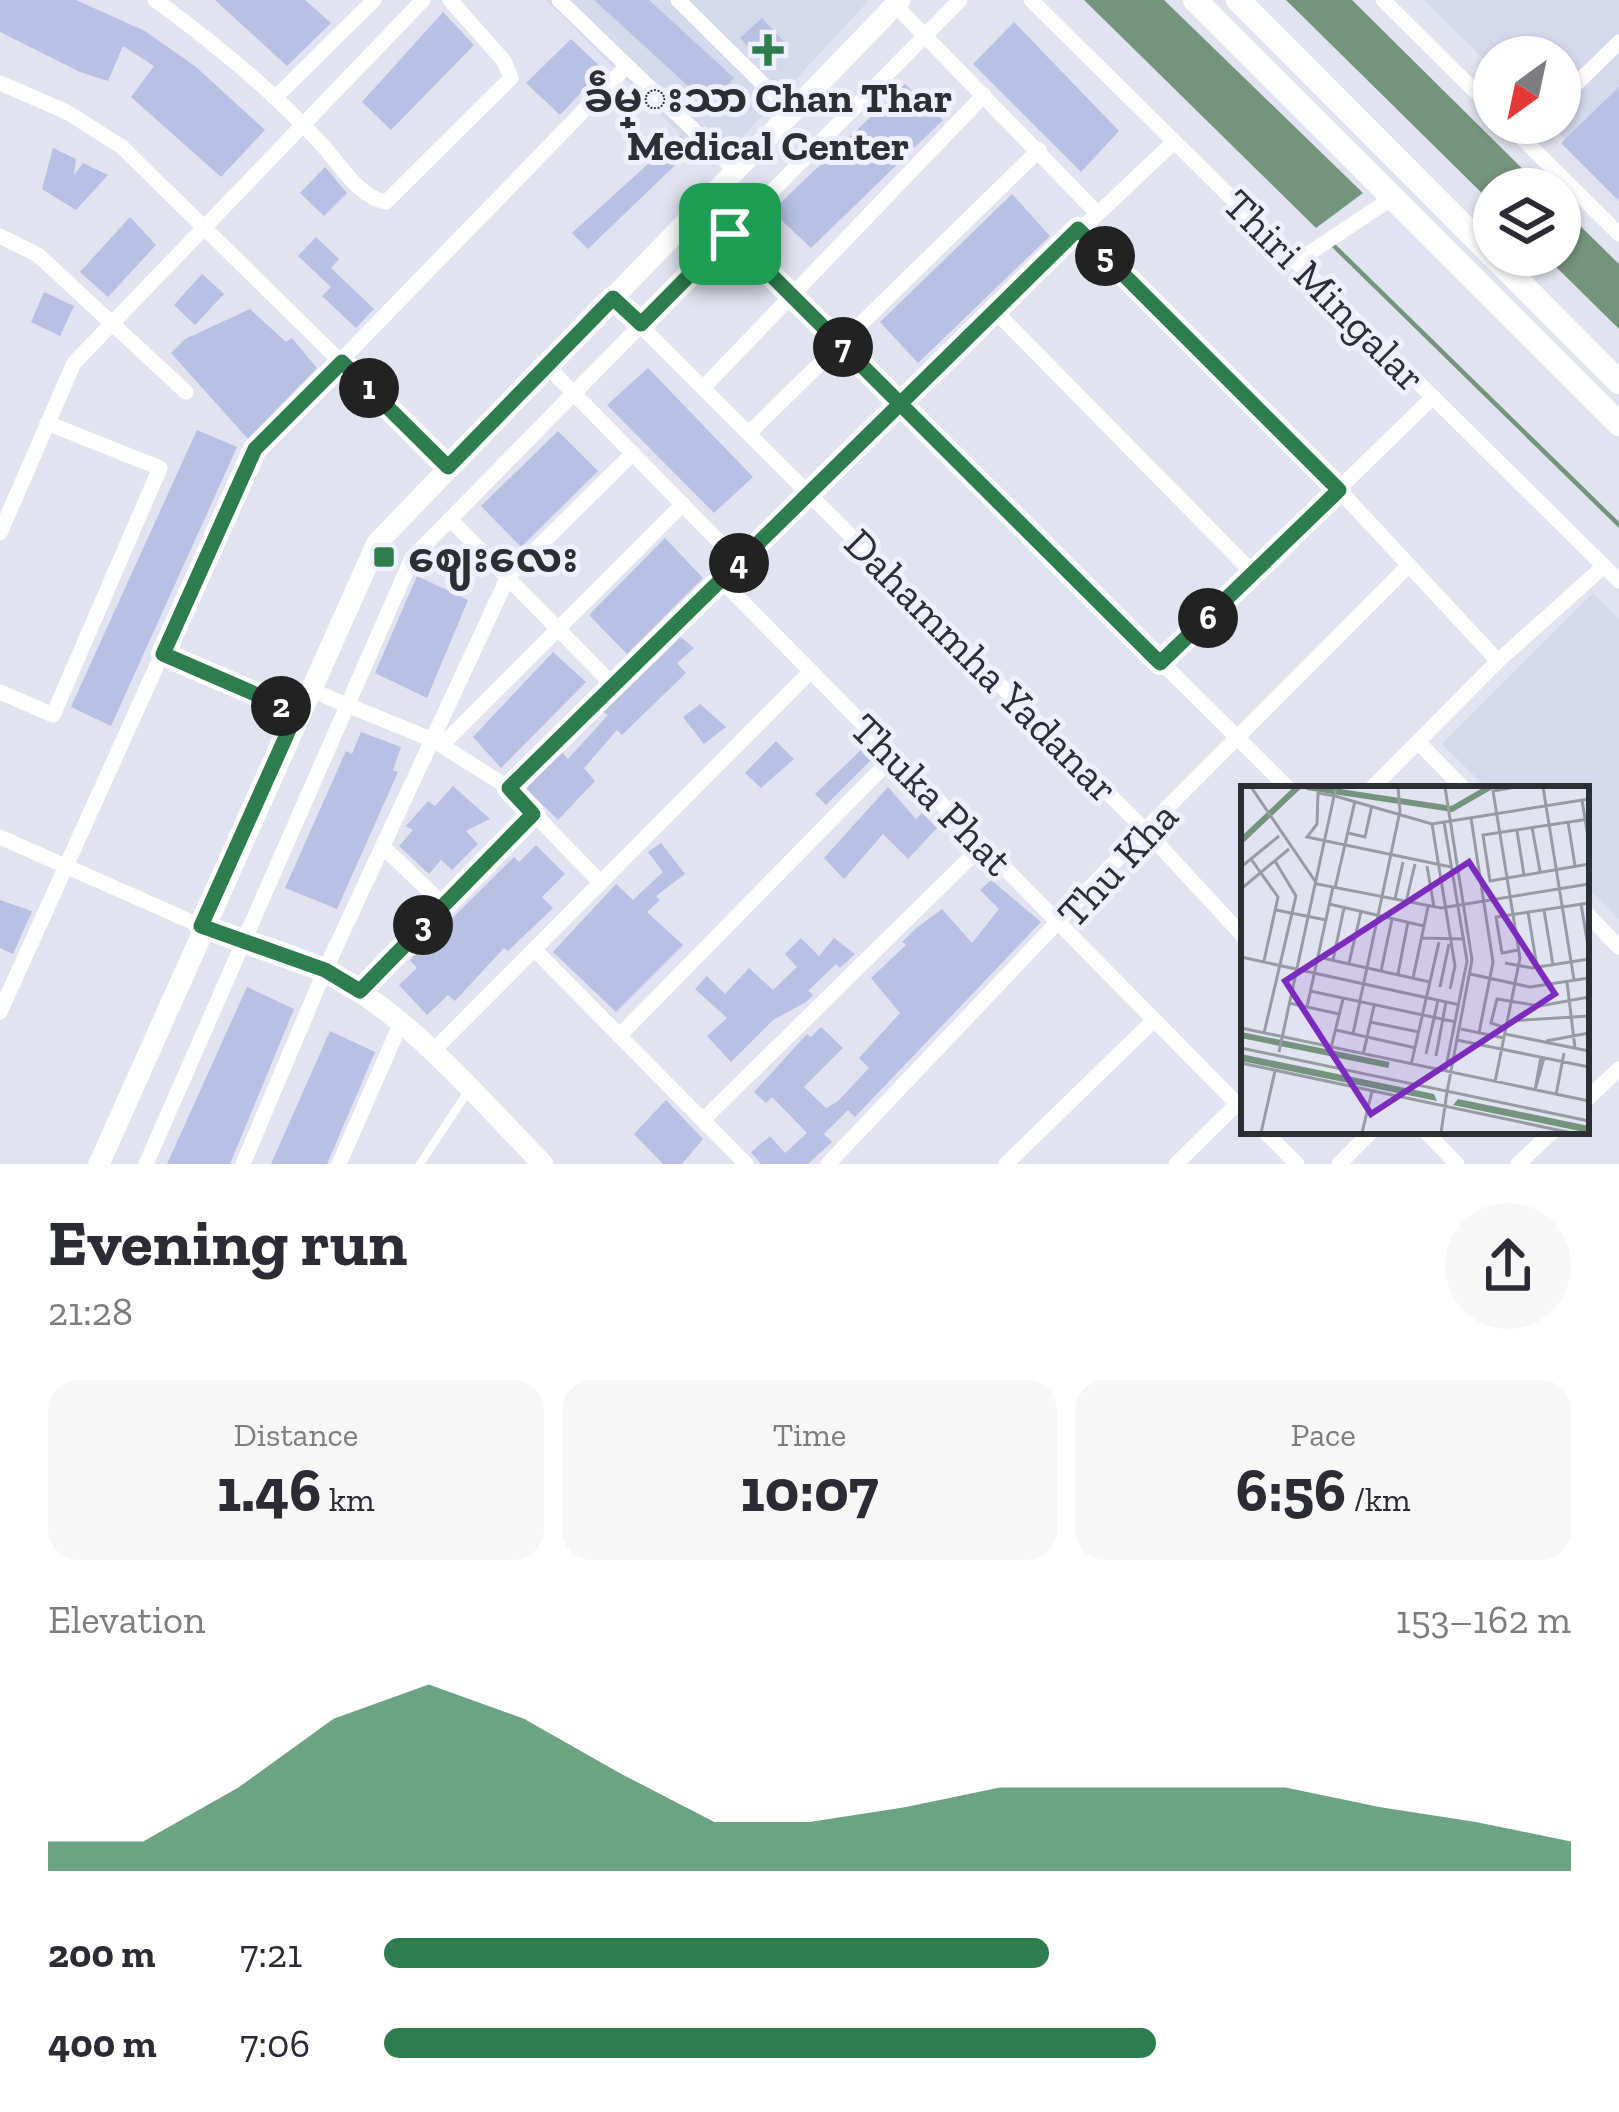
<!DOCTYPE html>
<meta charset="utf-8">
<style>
body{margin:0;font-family:"Zilla Slab","Noto Sans Myanmar",serif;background:#f7f7f7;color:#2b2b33;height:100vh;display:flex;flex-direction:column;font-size:45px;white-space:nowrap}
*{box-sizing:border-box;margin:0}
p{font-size:39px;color:#7c7c81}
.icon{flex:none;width:66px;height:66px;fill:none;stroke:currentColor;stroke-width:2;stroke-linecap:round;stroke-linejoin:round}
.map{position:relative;height:1164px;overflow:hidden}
.panel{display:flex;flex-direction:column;background:#fff;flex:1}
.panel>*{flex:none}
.needle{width:78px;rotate:213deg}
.fabs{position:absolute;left:1473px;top:36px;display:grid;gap:24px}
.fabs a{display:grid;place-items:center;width:108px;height:108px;border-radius:50%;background:#fff;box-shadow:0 3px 9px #0004;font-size:60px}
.pin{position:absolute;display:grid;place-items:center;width:102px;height:102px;color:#fff;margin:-51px;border-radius:24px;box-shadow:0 6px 18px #0006}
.km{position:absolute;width:60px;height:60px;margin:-30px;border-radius:50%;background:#222;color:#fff;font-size:33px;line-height:60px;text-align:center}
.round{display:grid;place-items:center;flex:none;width:126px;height:126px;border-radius:63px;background:#f7f7f7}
.headline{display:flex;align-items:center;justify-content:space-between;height:204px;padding:0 48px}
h1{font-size:66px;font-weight:700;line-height:90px}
.stats{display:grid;grid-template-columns:repeat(3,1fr);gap:18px;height:204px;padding:12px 48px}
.stats div{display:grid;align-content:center;border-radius:30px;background:#f7f7f7;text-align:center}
.stats b{font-size:60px;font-weight:700}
.stats small{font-size:33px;font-weight:400}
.stats p{font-size:33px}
.chart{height:336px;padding:24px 48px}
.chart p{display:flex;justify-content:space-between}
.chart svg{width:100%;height:216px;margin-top:12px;fill:#2e7d4e;opacity:.7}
ul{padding:0 48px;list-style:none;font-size:39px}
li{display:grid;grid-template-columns:192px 144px 1fr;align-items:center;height:90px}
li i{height:30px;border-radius:15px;background:#2e7d4e}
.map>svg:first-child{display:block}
.built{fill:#d4d9ec}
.water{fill:#74947d}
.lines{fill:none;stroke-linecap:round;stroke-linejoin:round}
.stream{stroke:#74947d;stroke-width:4.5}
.building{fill:#b8c0e3}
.lane{stroke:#fff;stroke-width:8}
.street{stroke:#fff;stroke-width:15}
.secondary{stroke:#fff;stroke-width:21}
.primary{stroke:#fff;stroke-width:24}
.route-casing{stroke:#fff;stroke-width:24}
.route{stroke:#2e7d4e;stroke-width:15}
.poi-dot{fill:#2e7d4e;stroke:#eef1fd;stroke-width:4.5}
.labels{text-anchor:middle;stroke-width:10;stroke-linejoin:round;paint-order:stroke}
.poi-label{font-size:42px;font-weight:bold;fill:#2d2e33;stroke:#eef1fd}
.street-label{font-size:42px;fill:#2d2e33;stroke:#eef1fd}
.inset-river{fill:none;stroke:#74947d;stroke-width:6}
.inset-road{fill:none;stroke:#999ba4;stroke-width:3}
.view{fill:#7b2cbf;fill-opacity:0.15;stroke:#7b2cbf;stroke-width:6}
.inset-edge{fill:none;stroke:#2d2e33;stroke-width:6}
</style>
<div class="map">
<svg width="1619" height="1164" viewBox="0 0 1619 1164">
<rect width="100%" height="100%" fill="#e1e4f0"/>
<g class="built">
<polygon points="546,0 869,0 714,168"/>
<polygon points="1424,0 1619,0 1619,191 1549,123 1560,123 1560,57 1494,57 1494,69"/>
<polygon points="1593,593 1619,619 1619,919 1586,887 1586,789 1488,789 1442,744"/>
</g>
<g class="water">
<polygon points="1084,0 1164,0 1363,193 1316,228"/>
<polygon points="1286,0 1352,0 1543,189 1494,189 1494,205"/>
<polygon points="1560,206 1619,264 1619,329 1544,255 1560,255"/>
</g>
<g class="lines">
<polyline class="stream" points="1332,244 1619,525"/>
</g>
<g class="building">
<polygon points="0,0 76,0 145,31 196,67 265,130 221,177 131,97 154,66 123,46 108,81 80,72 0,32"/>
<polygon points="215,0 305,0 331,23 287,66"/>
<polygon points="594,0 649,0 734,78 709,105"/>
<polygon points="443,12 474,45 391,130 362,102"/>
<polygon points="762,18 787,45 765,65 740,38"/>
<polygon points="1014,22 1119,131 1081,172 973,64"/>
<polygon points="571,39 603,69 560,115 526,83"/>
<polygon points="905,84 943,120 811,248 772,211"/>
<polygon points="1619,87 1619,201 1561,143"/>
<polygon points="680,135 694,147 588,249 572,233"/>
<polygon points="53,148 76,159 74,175 83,163 108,175 76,210 42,189"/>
<polygon points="325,167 347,193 324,216 300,193"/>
<polygon points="1012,194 1050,236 918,363 880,322"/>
<polygon points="130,217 156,245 108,297 80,272"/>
<polygon points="316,237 339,259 331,268 374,309 356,328 322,296 331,287 298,256"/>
<polygon points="202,274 224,294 195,325 174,305"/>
<polygon points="44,292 74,306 60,336 31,322"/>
<polygon points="250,309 286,342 292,338 317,368 248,439 171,353 185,339"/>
<polygon points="648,368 753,477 714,513 607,405"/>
<polygon points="197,430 237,447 111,726 71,707"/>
<polygon points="558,431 598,471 521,547 481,506"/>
<polygon points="665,538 703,578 627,654 589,615"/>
<polygon points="417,576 468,600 427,698 375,673"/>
<polygon points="681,637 694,648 677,663 686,673 622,735 617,730 584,768 595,781 558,820 526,788 562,752 568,759 608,715 603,712"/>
<polygon points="553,652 586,682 501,768 473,737"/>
<polygon points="700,704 726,727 704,744 683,717"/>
<polygon points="361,732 401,747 393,770 398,772 337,909 285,888 346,751 352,754"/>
<polygon points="776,741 794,759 761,788 745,773"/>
<polygon points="861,750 871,760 826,805 815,794"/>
<polygon points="453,786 490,819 466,831 478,844 452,870 441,860 429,874 399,846 413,830 406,826 428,801 435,806"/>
<polygon points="888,787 916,819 922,813 937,828 908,859 883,834 844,879 824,858"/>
<polygon points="661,843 685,874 656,896 660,900 647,912 683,945 616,1012 553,952 616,884 633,900 663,872 648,852"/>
<polygon points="536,845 565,874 542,897 553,908 508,951 504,948 455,1001 448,995 427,1015 399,985 417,968 410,960 514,857 519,862"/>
<polygon points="991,880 1041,922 855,1117 848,1110 824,1134 832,1142 808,1164 761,1164 751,1152 770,1136 785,1153 807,1133 772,1097 766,1103 754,1092 807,1034 811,1037 821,1027 843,1048 804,1087 826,1108 837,1102 869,1068 859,1058 900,1013 871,978 906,945 902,942 915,929 942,909 972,943 999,909 980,890"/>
<polygon points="0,900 32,911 13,954 0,948"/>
<polygon points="801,938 819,956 834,938 855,954 840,968 836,964 808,991 813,995 806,1002 773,1020 731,1062 707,1036 727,1018 695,989 707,976 725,994 749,968 773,990 797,967 785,954"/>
<polygon points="247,987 294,1009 230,1164 167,1164"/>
<polygon points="330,1031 375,1052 327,1164 271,1164"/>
<polygon points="666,1100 703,1139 682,1164 663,1164 634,1134"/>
</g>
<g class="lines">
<g class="lane">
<polyline points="162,654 296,712"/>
<polyline points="420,1164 469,1090"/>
</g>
<g class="street">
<path d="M155 0C216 44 273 91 324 147 341 166 360 198 386 202L511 78 504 61 450 0"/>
<polyline points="559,0 737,172"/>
<polyline points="678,0 794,115"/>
<polyline points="1031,0 1619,581"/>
<polyline points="1383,0 1494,110"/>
<polyline points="895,5 1096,212"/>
<polyline points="0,83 67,112 122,147 448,467"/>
<polyline points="275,98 374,0"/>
<polyline points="1560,100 1619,42"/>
<polyline points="1507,123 1619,234"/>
<polyline points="703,207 1289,789"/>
<polyline points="1078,229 1339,490 1498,661"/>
<polyline points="0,236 38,255 186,392"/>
<polyline points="1296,262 1395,196"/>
<polyline points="613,298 1145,830 1244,937"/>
<polyline points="994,310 1254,574"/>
<polyline points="546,365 739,562"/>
<polyline points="704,387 984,95"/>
<polyline points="750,432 1039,150"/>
<polyline points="450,519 614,686"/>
<polyline points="0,533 74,363 423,0"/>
<polyline points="721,580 1244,1111"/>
<polyline points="1160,663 1433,397"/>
<polyline points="308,689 433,740 509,788 600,882"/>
<polyline points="0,692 53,715 160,468 47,423"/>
<polyline points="1419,743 1464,789"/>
<polyline points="442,745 683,504"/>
<polyline points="509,788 898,402 1174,142"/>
<polyline points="1371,789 1498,661 1604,566"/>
<polyline points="0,837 201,926"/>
<polyline points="383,847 443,904"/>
<polyline points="1586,913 1619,947"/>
<polyline points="534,949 746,1164"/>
<polyline points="360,991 533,814"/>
<polyline points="0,1012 255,449 627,66"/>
<polyline points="619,1036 894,756"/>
<polyline points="432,1052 811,671"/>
<polyline points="1586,1100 1619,1069"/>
<polyline points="703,1120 982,846"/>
<polyline points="1264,1131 1297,1164"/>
<polyline points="1425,1131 1457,1164"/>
<polyline points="146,1164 412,558 960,0"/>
<polyline points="243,1164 325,970 508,577 633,453"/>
<polyline points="339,1164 400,1025"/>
<polyline points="828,1164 1145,830 1408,566"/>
<polyline points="1006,1164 1154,1020"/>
<polyline points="1176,1164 1237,1104"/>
<polyline points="1339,1164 1372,1131"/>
<polyline points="1518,1164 1553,1131"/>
</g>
<g class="secondary">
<path d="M201 926C243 941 292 952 331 974 413 1019 478 1098 543 1164"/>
<polyline points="99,1164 377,543 900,0"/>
</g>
<g class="primary">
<polyline points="1195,0 1619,424"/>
<polyline points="1238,0 1619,382"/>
</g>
</g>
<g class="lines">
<g class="route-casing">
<path id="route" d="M730 234 641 324 613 298 448 467 342 362 255 449 163 654 297 712 201 926 325 970 360 991 533 814 509 788 1078 229 1339 490 1160 663C1016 521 873 378 730 234"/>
</g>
<use href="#route" class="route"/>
</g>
<g class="poi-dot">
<path d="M762 32h12v12h12v12h-12v12h-12v-12h-12v-12h12z"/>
<rect x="372" y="545" width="24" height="24" rx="6"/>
</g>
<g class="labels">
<g class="poi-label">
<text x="768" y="112">ခဵမ္းသာ Chan Thar<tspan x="768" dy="48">Medical Center</tspan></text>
<text x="408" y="572" text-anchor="start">ဈေးလေး</text>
</g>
<g class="street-label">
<text transform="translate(1325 290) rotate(45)" y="15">Thiri Mingalar</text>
<text transform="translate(982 665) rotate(45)" y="15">Dahammha Yadanar</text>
<text transform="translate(932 794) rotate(45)" y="15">Thuka Phat</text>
<text transform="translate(1117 864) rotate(-47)" y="15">Thu Kha</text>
</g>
</g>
<g transform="translate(1241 786)">
<rect width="348" height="348" fill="#e1e4f0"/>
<path d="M0 268 193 308 196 315 0 275ZM217 313 348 340V347L212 319Z" fill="#74947d"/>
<path class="inset-river" d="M66 1 211 23 249 1M0 55 57 1M0 249 148 279"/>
<path class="inset-road" d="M10 1 76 98 200 122 348 98M204 1 231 174 206 306M302 1 333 194M94 10 191 38 348 13M94 10 77 7 76 38 66 51 210 81M341 14 348 57M230 32 252 176 238 247M348 33 242 49 249 95 348 78M203 36 226 175 204 286M327 36 334 80M191 38 214 180 209 203M291 41 299 85M276 45 283 89M107 47 124 51 131 19M10 73 37 111 23 175M186 80 193 121M0 81 38 50M94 102 114 15M0 103 48 63M154 113 162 76M165 116 174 78M88 118 183 140M340 118 348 166M35 124 85 134M303 124 312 179M287 126 296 181M181 152 224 153M277 164 261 167 255 131 348 117M0 171 219 219M77 171 189 196M92 174 103 122M108 177 120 126M264 177 291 182 348 173M140 185 151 133M157 188 167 136M229 188 289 201 348 192M172 192 187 121M326 196 334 262M199 201 208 158M69 205 215 236M48 217 98 228M66 221 92 101M269 235 348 230M129 236 178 246M0 242 348 315M265 242 250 237 256 213 299 220 348 211M220 243 263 252M95 244 175 262M23 247 55 110 34 75M112 248 159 25 157 1M264 248 348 265M216 254 348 281M305 255 348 247M0 262 348 335M90 262 102 213M38 266 95 1M185 268 197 214M122 269 133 220M195 270 205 216M300 271 294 304 303 272M0 277 331 347M170 279 198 156M254 296 279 172 252 5 275 1M315 309 323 267M20 347 34 285M121 347 131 305M200 347 206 306"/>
<path class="view" d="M228 76 314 208 130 328 44 195Z"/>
<rect width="348" height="348" class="inset-edge"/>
</g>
</svg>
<div class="fabs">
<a><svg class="needle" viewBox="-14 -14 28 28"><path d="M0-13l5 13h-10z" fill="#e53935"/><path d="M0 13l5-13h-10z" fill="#7c7c81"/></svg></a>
<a><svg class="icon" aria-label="layers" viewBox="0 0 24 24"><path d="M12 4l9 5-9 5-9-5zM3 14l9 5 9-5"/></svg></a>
</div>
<div class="pin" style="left:730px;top:234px;background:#1e9e55"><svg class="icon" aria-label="arrive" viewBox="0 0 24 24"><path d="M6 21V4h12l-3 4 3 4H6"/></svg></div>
<b class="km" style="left:369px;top:388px">1</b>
<b class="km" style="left:281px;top:706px">2</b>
<b class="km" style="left:423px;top:925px">3</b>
<b class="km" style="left:739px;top:563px">4</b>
<b class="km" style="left:1105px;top:256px">5</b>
<b class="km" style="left:1208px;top:618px">6</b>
<b class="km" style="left:843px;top:347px">7</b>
</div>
<section class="panel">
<div class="headline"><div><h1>Evening run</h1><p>21:28</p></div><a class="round"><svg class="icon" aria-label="share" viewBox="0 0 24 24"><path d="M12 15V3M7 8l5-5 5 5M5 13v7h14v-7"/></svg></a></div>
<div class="stats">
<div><p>Distance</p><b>1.46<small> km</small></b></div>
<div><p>Time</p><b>10:07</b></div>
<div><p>Pace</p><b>6:56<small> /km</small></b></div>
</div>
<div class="chart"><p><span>Elevation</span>153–162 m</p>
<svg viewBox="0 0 160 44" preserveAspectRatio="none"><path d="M0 44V38L10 38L20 27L30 13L40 6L50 13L60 24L70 34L80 34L90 31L100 27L110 27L120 27L130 27L140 31L150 34L160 38V44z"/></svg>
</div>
<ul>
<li><b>200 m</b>7:21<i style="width:56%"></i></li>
<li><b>400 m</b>7:06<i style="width:65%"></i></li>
</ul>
</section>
